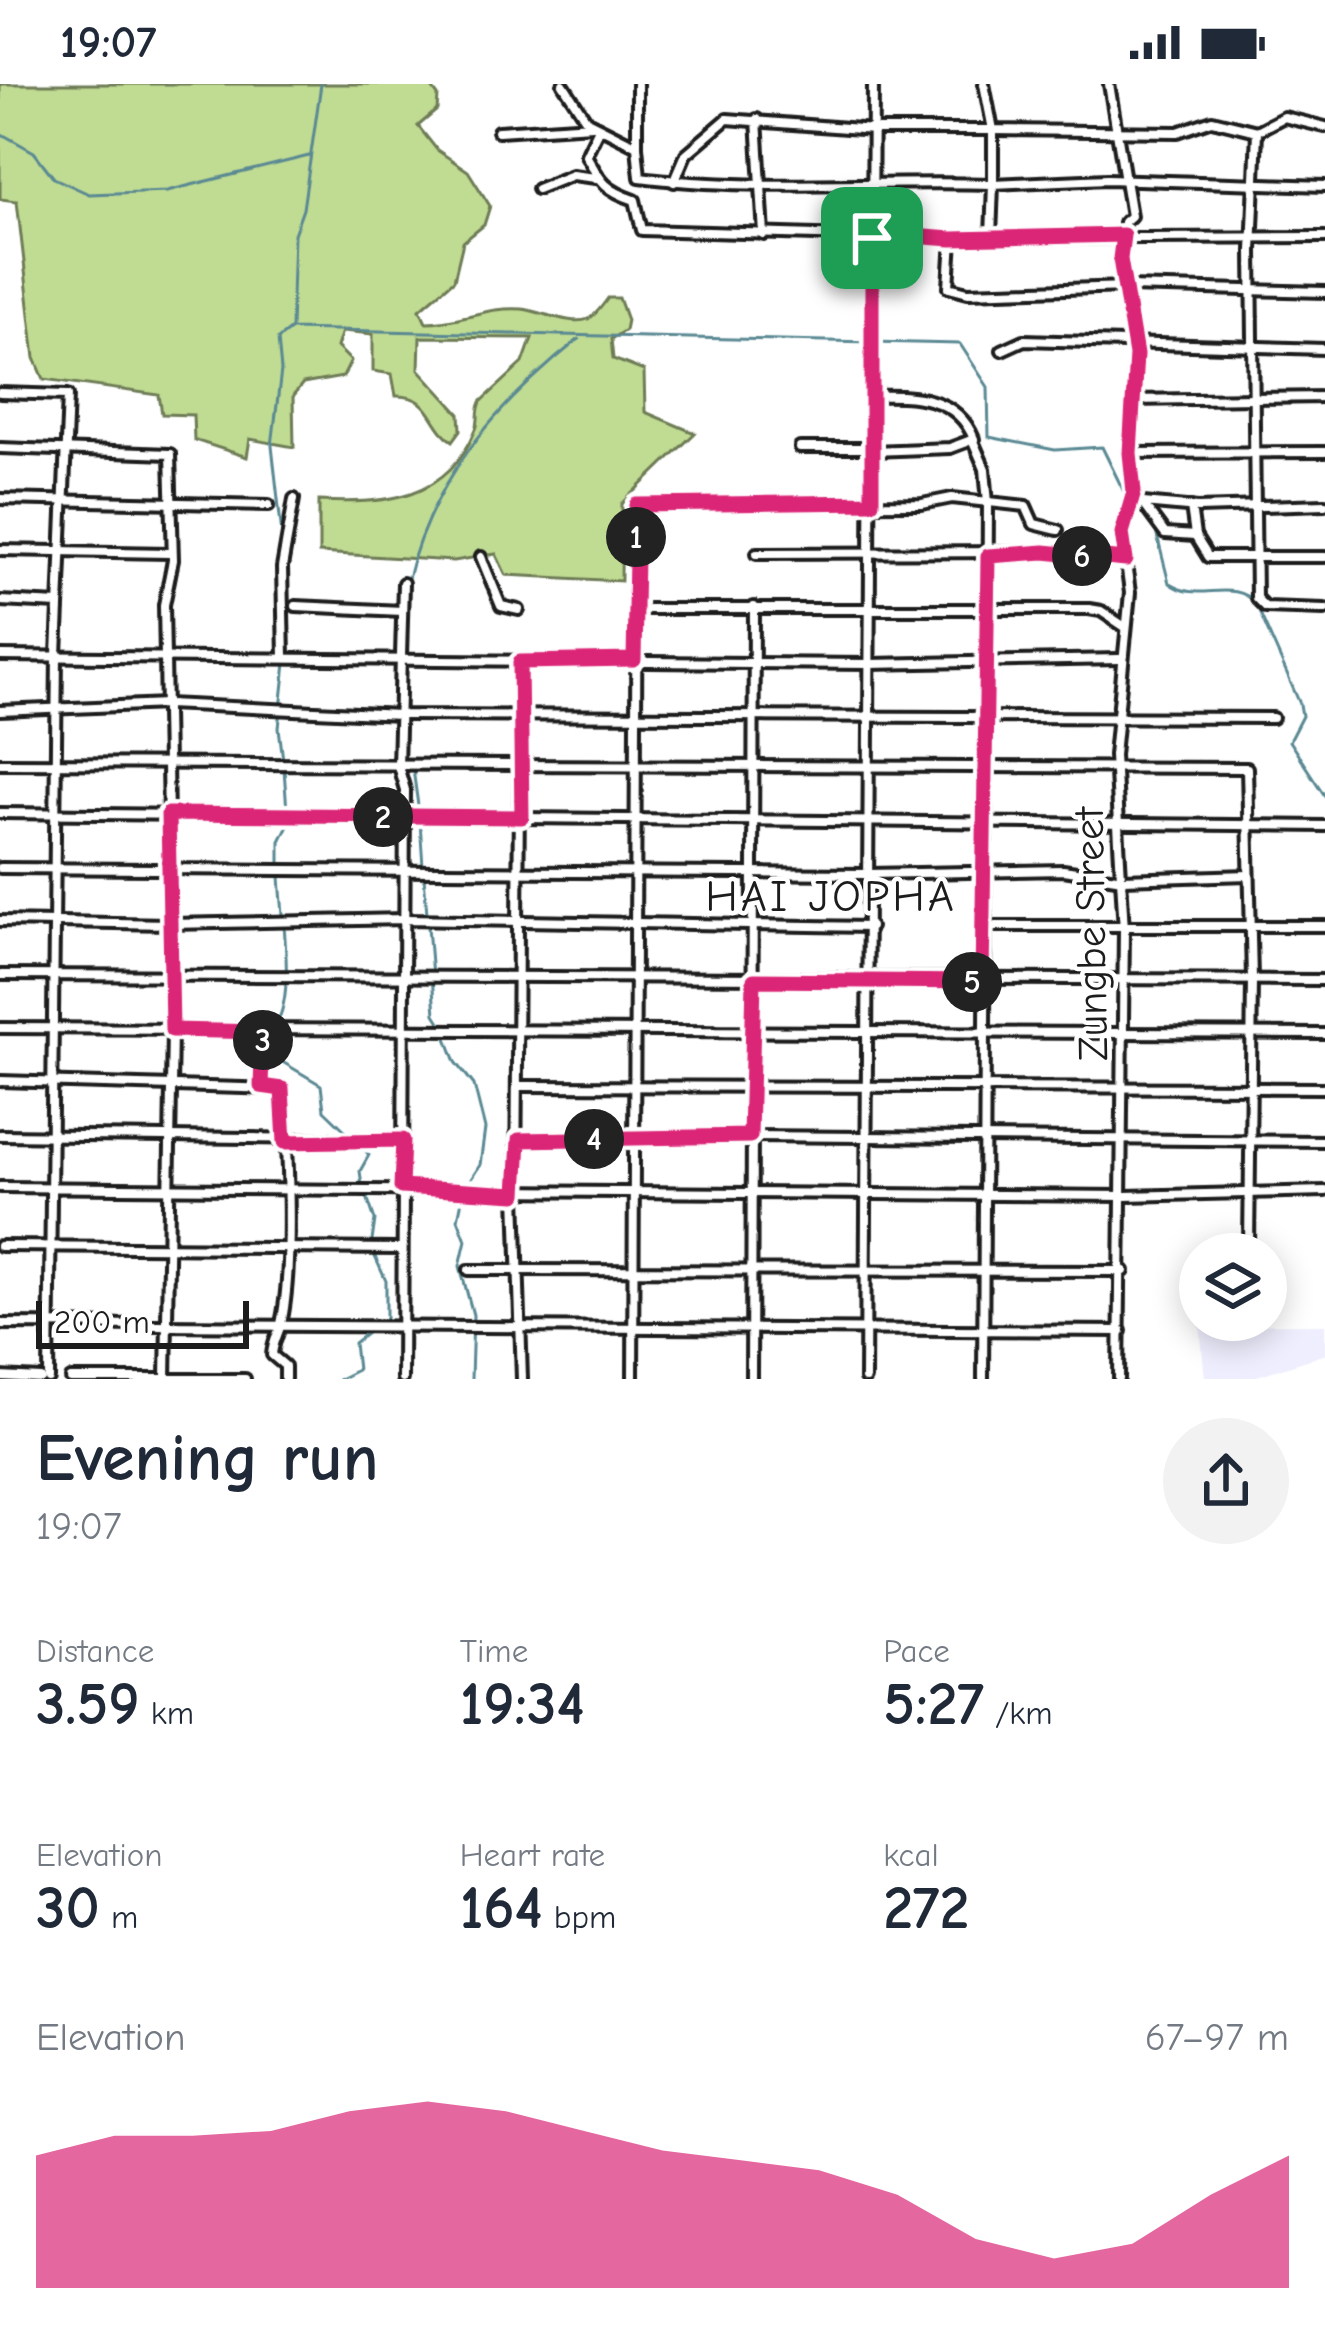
<!DOCTYPE html>
<meta charset="utf-8">
<style>
body{margin:0;font-family:"Comic Neue",sans-serif;background:#f2f2f3;color:#1f2937;height:100vh;display:flex;flex-direction:column;font-size:45px;white-space:nowrap}
*{box-sizing:border-box;margin:0}
p{font-size:39px;color:#747a83}
.icon{flex:none;width:66px;height:66px;fill:none;stroke:currentColor;stroke-width:2;stroke-linecap:round;stroke-linejoin:round}
.map{position:relative;height:1295px;overflow:hidden}
.panel{display:flex;flex-direction:column;background:#fff;flex:1}
.panel>*{flex:none}
.fabs{position:absolute;left:1179px;top:1149px;display:grid;gap:24px}
.fabs a{display:grid;place-items:center;width:108px;height:108px;border-radius:50%;background:#fff;box-shadow:0 6px 30px #0003;font-size:60px}
.scale{position:absolute;left:36px;bottom:30px;width:213px;box-sizing:border-box;padding-left:12px;border:6px solid #1c1c1c;border-top:0;font-size:33px;line-height:42px;white-space:nowrap;color:#1c1c1c;-webkit-text-stroke:9px #fff;paint-order:stroke}
.pin{position:absolute;display:grid;place-items:center;width:102px;height:102px;color:#fff;margin:-51px;border-radius:24px;box-shadow:0 6px 18px #0006}
.km{position:absolute;width:60px;height:60px;margin:-30px;border-radius:50%;background:#222;color:#fff;font-size:33px;line-height:60px;text-align:center}
.round{display:grid;place-items:center;flex:none;width:126px;height:126px;border-radius:63px;background:#f2f2f3}
.head{display:flex;align-items:center;justify-content:space-between;height:204px;padding:0 36px}
h1{font-size:66px;font-weight:600;line-height:90px}
.metrics{display:grid;grid-template-columns:repeat(3,1fr);gap:18px;height:204px;padding:12px 36px}
.metrics div{display:grid;align-content:center}
.metrics b{font-size:60px;font-weight:600}
.metrics small{font-size:33px;font-weight:400}
.metrics p{font-size:33px}
.chart{height:336px;padding:24px 36px}
.chart p{display:flex;justify-content:space-between}
.chart svg{width:100%;height:216px;margin-top:12px;fill:#db2777;opacity:.7}
.status{display:flex;justify-content:space-between;align-items:center;height:84px;padding:0 60px;background:#fff;direction:ltr}
.status svg{height:33px;fill:currentColor}
.map>svg:first-child{display:block}
.built{fill:#eeeefe}
.green{fill:#c0db92;stroke:#6e7c57;stroke-width:3}
.lines{fill:none;stroke-linecap:round;stroke-linejoin:round}
.stream{stroke:#5a8993;stroke-width:3}
.street-casing{stroke:#1c1c1c;stroke-width:16}
.street{stroke:#fff;stroke-width:8}
.route-casing{stroke:#fff;stroke-width:24}
.route{stroke:#db2777;stroke-width:15}
.labels{text-anchor:middle;stroke-width:9;stroke-linejoin:round;paint-order:stroke}
.street-label{font-size:42px;fill:#1c1c1c;stroke:#fff}
.neighbourhood-label{font-size:45px;letter-spacing:3px;fill:#1c1c1c;stroke:#fff}
</style>
<div class="status"><b>19:07</b><svg viewBox="0 0 49 12"><path d="M0 12V9h3v3zM5 12V6h3v6zM10 12V3h3v9zM15 12V0h3v12zM26 1h20v11H26zM47 4h2v5h-2z"/></svg></div>
<div class="map">
<svg width="1325" height="1295" viewBox="0 0 1325 1295">
<rect width="100%" height="100%" fill="#fff"/>
<filter id="ink" filterUnits="userSpaceOnUse"><feTurbulence type="fractalNoise" baseFrequency=".00833" numOctaves="2"/><feDisplacementMap in="SourceGraphic" scale="24" xChannelSelector="R" yChannelSelector="G"/><feConvolveMatrix kernelMatrix="1 2 1 2 8 2 1 2 1" color-interpolation-filters="sRGB"/></filter>
<g filter="url(#ink)">
<polygon class="built" points="1325,1240 1325,1270 1248,1295 1205,1295 1200,1241"/>
<path class="green" d="M0 0H429L438 12 437 26 418 42 437 66 468 87 490 122 484 141 463 158 454 196 420 225 426 238C461 238 487 222 522 225 539 227 573 242 588 235 595 232 603 221 608 214H619L627 236 625 246 611 255 613 275 644 287 645 328 695 349 622 420 621 497 506 491 496 470 454 477 319 469V417C386 421 448 415 476 345 480 335 476 329 481 318L523 279 532 254 420 253 419 285 460 330 461 346 453 357C429 342 433 311 396 312L392 290 373 287V250L342 247 337 263 351 277 343 293 303 300 293 312 294 363 250 355 247 373 194 356 193 331 162 330 159 311 44 295 35 274 17 117 0 115Z"/>
<g class="lines">
<g class="stream">
<path d="M321 0 303 125 294 150 291 245 960 260 988 303 989 353 1055 366 1102 363 1125 410 1154 440 1169 499C1197 521 1231 492 1256 520L1300 620 1302 632 1289 657 1325 712"/>
<polyline points="0,49 34,68 54,94 89,110 167,107 309,72"/>
<polyline points="283,459 272,362 281,287 278,255 291,245"/>
<polyline points="286,481 286,507"/>
<path d="M406 502C430 397 496 321 579 255"/>
<polyline points="403,650 403,676"/>
<polyline points="283,676 279,644 286,579"/>
<polyline points="413,685 419,729"/>
<polyline points="420,738 423,782"/>
<polyline points="280,781 280,757 288,741 284,685"/>
<polyline points="424,792 435,930 442,941"/>
<path d="M276 940C296 908 281 829 280 790"/>
<polyline points="273,949 269,970 321,1001 324,1026 351,1052"/>
<polyline points="446,951 456,978 474,1001 485,1045 480,1081 464,1106 458,1135 466,1156 460,1182 473,1231 471,1295"/>
<polyline points="358,1058 369,1071 360,1087 362,1101"/>
<polyline points="366,1110 375,1136 371,1164 386,1197 386,1242"/>
<polyline points="339,1295 357,1286 354,1259 371,1246"/>
</g>
<g class="street-casing">
<g id="street">
<path d="M563 0 587 37 637 62 640 93C755 108 876 96 993 100L991 153"/>
<polyline points="984,0 993,46 1178,48 1212,36 1257,47"/>
<polyline points="1109,0 1131,132 1124,138 1120,175 1136,271 1130,369 1134,408 1165,450 1195,452"/>
<polyline points="757,35 764,151"/>
<polyline points="1325,43 1284,33 1257,47 1252,167 1256,514 1265,523 1325,525"/>
<path d="M599 44 586 71C600 96 604 106 635 116L642 146 952 155 949 203 968 208 1127 203 1325 208"/>
<polyline points="498,47 592,41"/>
<polyline points="637,62 637,0"/>
<polyline points="674,98 686,70 727,35 874,46 993,46 993,100 1107,95 1325,102"/>
<polyline points="537,105 572,91 596,94"/>
<polyline points="872,149 873,0"/>
<polyline points="952,155 1325,153"/>
<polyline points="1002,266 1024,256 1325,265"/>
<polyline points="0,309 68,311 57,571 49,1295"/>
<path d="M871 312C912 311 957 311 974 355L950 364 872 367"/>
<polyline points="1132,316 1325,313"/>
<polyline points="973,357 985,385 988,419 983,1295"/>
<polyline points="0,364 170,370 173,476 164,521 172,946 166,1295"/>
<polyline points="800,364 871,364"/>
<polyline points="1130,369 1325,368"/>
<polyline points="0,415 269,421"/>
<polyline points="1143,419 1198,424 1325,420"/>
<polyline points="1191,423 1195,452 1208,473 1325,473"/>
<polyline points="0,466 170,469"/>
<polyline points="757,469 1044,468 1126,476"/>
<polyline points="481,473 501,522 519,526"/>
<polyline points="0,517 59,520"/>
<polyline points="296,522 402,527"/>
<polyline points="635,525 1089,525 1101,527 1125,543"/>
<polyline points="0,572 870,580 1120,575"/>
<polyline points="284,573 282,484 294,415"/>
<polyline points="520,578 516,1110 522,1295"/>
<polyline points="0,627 167,620 400,631 1273,634"/>
<polyline points="0,679 1247,684 1252,895 1249,1162"/>
<polyline points="0,729 1325,742"/>
<polyline points="0,784 869,790 1063,786 1123,795 1249,791"/>
<polyline points="0,837 170,840 405,835 870,843"/>
<polyline points="985,842 1325,842"/>
<polyline points="0,891 1325,896"/>
<polyline points="0,944 1325,950"/>
<path d="M0 997 282 1005C289 1060 293 1182 282 1235 280 1248 273 1256 272 1271L285 1282V1295"/>
<polyline points="261,1002 263,948"/>
<polyline points="519,1002 1325,1004"/>
<polyline points="0,1051 403,1056"/>
<polyline points="519,1056 750,1052 1325,1057"/>
<polyline points="0,1103 1125,1112 1325,1107"/>
<polyline points="0,1162 401,1165"/>
<polyline points="469,1186 1124,1187"/>
<polyline points="0,1240 1121,1247"/>
<polyline points="0,1293 41,1295"/>
<polyline points="71,1295 245,1295"/>
<polyline points="402,1295 405,706 398,682 403,499"/>
<polyline points="633,1295 637,421 922,420 952,414 1026,422 1034,440 1058,446"/>
<polyline points="751,1295 754,523"/>
<polyline points="865,1295 872,154"/>
<polyline points="1119,1295 1124,846 1114,671 1130,509 1122,449 1134,408"/>
</g>
</g>
<use href="#street" class="street"/>
</g>
</g>
<g class="lines" filter="url(#ink)">
<g class="route-casing">
<polygon id="route" points="872,149 952,155 1123,151 1120,175 1136,271 1130,369 1134,408 1122,449 1126,476 1044,468 988,472 982,898 754,896 750,1052 519,1056 516,1110 401,1103 403,1056 285,1058 282,1005 261,1002 263,948 172,946 168,730 522,733 520,578 634,576 637,421 872,418"/>
</g>
<use href="#route" class="route"/>
</g>
<g class="labels">
<g class="street-label">
<text transform="translate(1090 850) rotate(-91)" y="15">Zungbe Street</text>
</g>
<g class="neighbourhood-label">
<text x="831" y="827">HAI JOPHA</text>
</g>
</g>
</svg>
<div class="fabs">
<a><svg class="icon" aria-label="layers" viewBox="0 0 24 24"><path d="M12 4l9 5-9 5-9-5zM3 14l9 5 9-5"/></svg></a>
</div>
<div class="scale">200 m</div>
<div class="pin" style="left:872px;top:154px;background:#1e9e55"><svg class="icon" aria-label="arrive" viewBox="0 0 24 24"><path d="M6 21V4h12l-3 4 3 4H6"/></svg></div>
<b class="km" style="left:636px;top:453px">1</b>
<b class="km" style="left:383px;top:733px">2</b>
<b class="km" style="left:263px;top:956px">3</b>
<b class="km" style="left:594px;top:1055px">4</b>
<b class="km" style="left:972px;top:898px">5</b>
<b class="km" style="left:1082px;top:472px">6</b>
</div>
<section class="panel">
<div class="head"><div><h1>Evening run</h1><p>19:07</p></div><a class="round"><svg class="icon" aria-label="share" viewBox="0 0 24 24"><path d="M12 15V3M7 8l5-5 5 5M5 13v7h14v-7"/></svg></a></div>
<div class="metrics">
<div><p>Distance</p><b>3.59<small> km</small></b></div>
<div><p>Time</p><b>19:34</b></div>
<div><p>Pace</p><b>5:27<small> /km</small></b></div>
</div>
<div class="metrics">
<div><p>Elevation</p><b>30<small> m</small></b></div>
<div><p>Heart rate</p><b>164<small> bpm</small></b></div>
<div><p>kcal</p><b>272</b></div>
</div>
<div class="chart"><p><span>Elevation</span>67–97 m</p>
<svg viewBox="0 0 160 44" preserveAspectRatio="none"><path d="M0 44V17L10 13L20 13L30 12L40 8L50 6L60 8L70 12L80 16L90 18L100 20L110 25L120 34L130 38L140 35L150 25L160 17V44z"/></svg>
</div>
</section>
